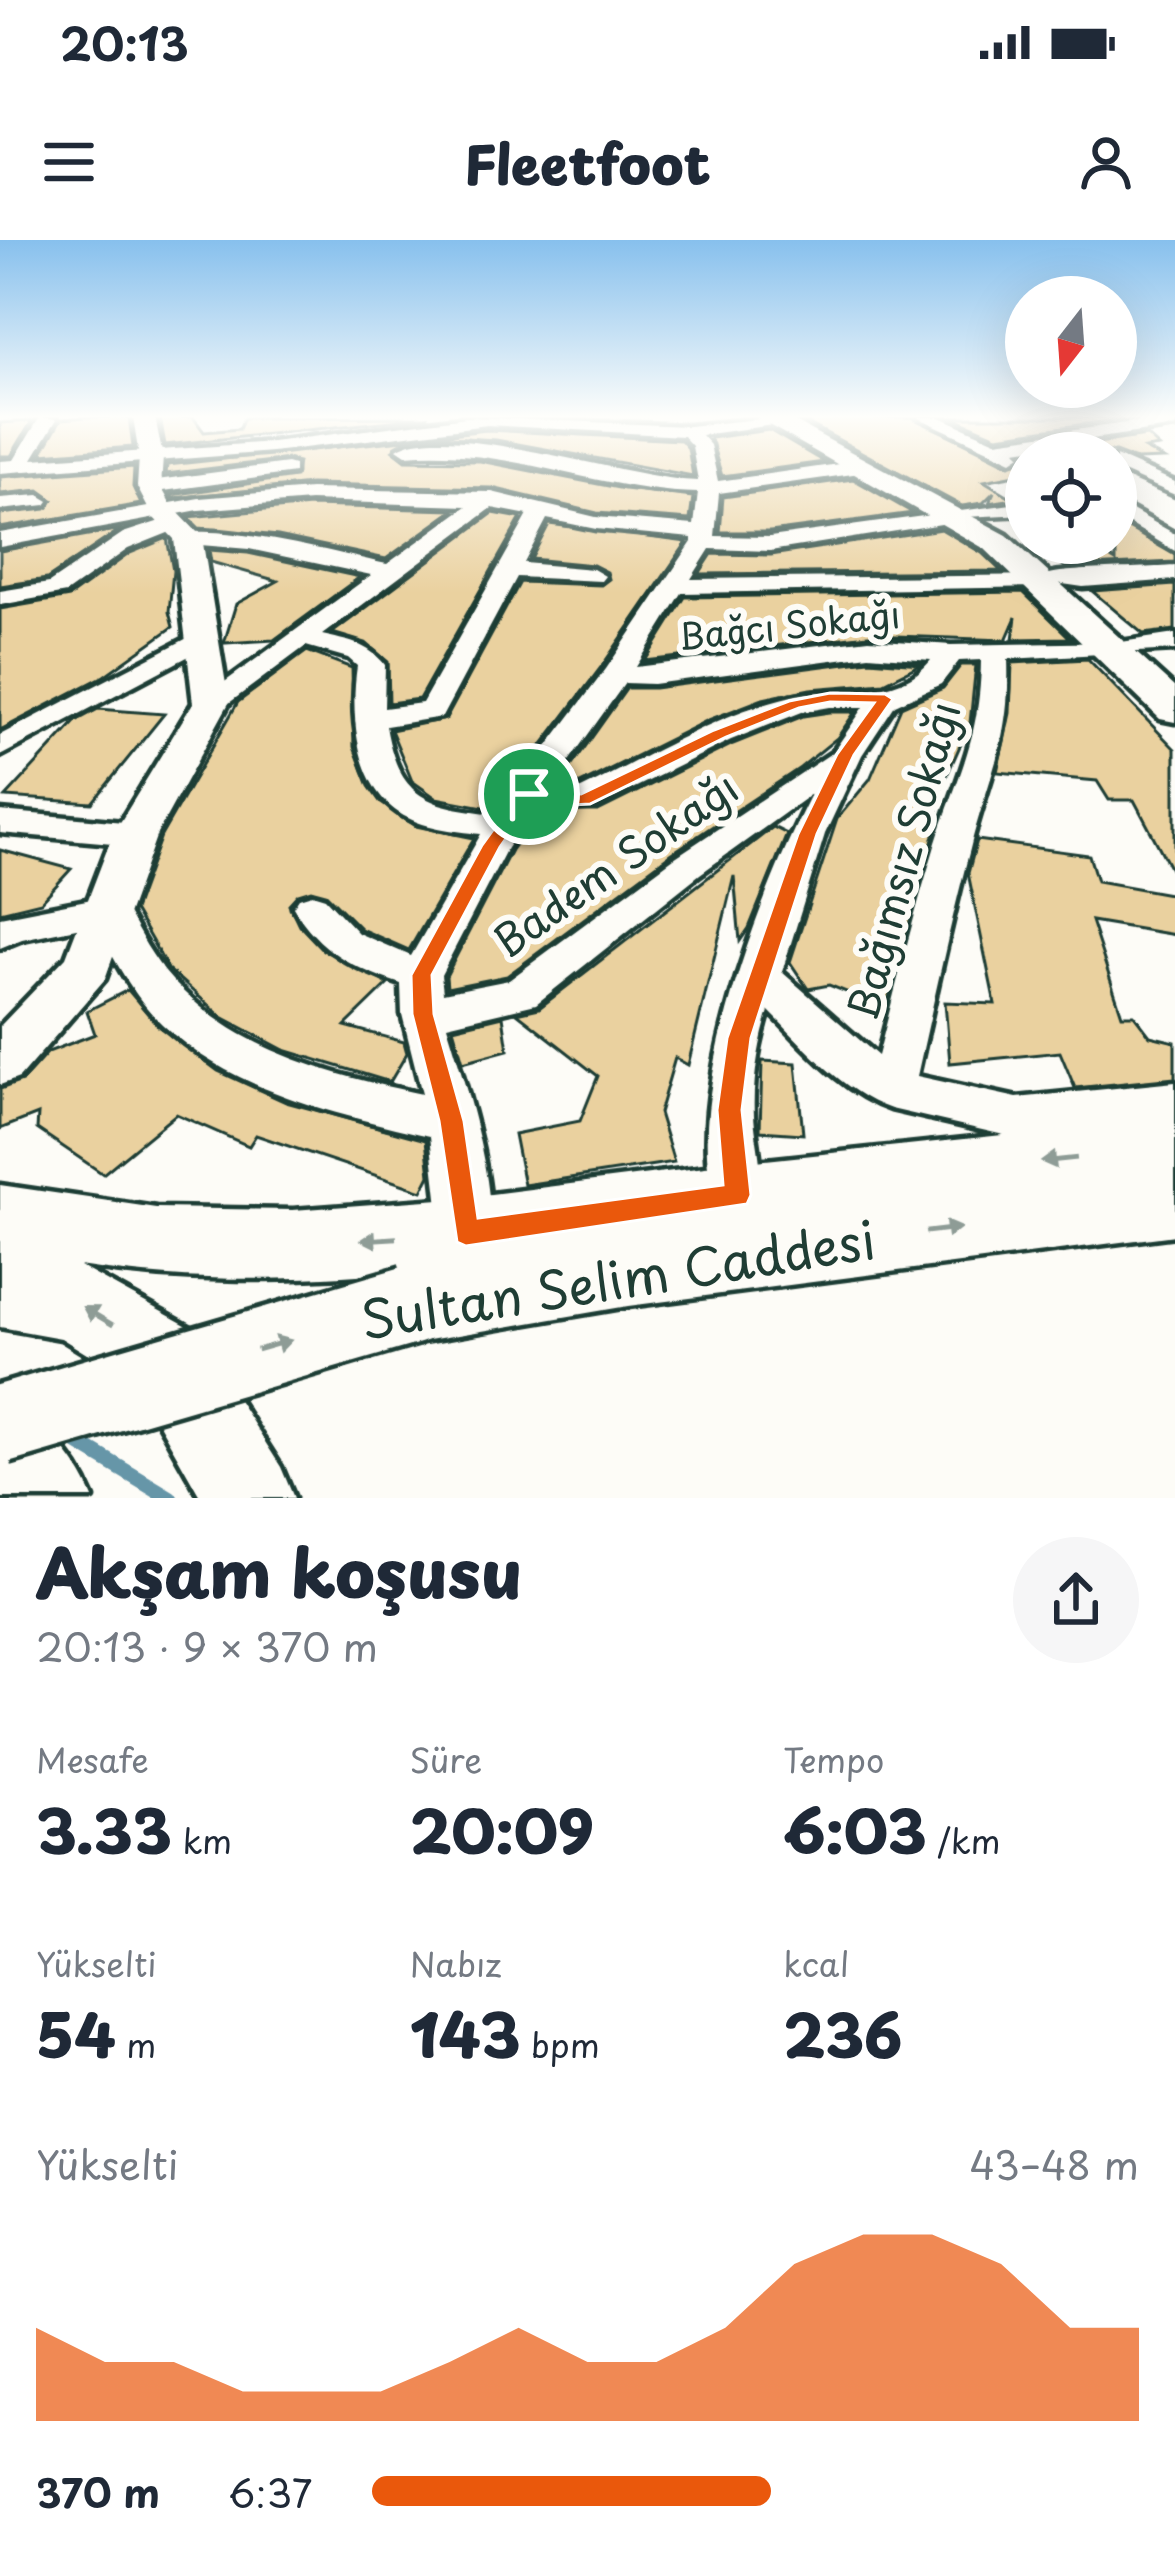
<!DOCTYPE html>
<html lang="tr">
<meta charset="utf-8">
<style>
body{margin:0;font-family:"Playpen Sans",sans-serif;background:#f6f6f7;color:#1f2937;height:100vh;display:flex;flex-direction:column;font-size:45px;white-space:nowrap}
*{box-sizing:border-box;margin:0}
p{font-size:39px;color:#747a83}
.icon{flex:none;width:66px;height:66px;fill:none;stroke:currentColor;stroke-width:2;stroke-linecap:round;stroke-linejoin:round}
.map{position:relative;height:1258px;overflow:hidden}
.drawer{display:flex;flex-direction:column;background:#fff;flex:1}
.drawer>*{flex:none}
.needle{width:78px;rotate:197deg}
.tools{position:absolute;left:1005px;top:36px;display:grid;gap:24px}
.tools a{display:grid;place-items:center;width:132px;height:132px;border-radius:50%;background:#fff;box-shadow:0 12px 48px #0002;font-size:60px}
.pin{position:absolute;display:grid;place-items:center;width:102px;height:102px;color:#fff;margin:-51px;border:6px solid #fff;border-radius:50%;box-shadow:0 3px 12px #0007}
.round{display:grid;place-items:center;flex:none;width:126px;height:126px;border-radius:63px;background:#f6f6f7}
.headline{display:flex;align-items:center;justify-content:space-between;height:204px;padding:0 36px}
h1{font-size:66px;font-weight:800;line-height:90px}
.figures{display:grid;grid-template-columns:repeat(3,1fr);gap:18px;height:204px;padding:12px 36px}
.figures div{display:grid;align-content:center}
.figures b{font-size:60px;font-weight:800}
.figures small{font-size:33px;font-weight:400}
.figures p{font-size:33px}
.chart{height:336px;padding:24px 36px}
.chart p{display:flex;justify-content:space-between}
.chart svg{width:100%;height:216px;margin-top:12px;fill:#ea580c;opacity:.7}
ul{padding:0 36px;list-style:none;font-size:39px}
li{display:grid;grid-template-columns:192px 144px 1fr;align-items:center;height:90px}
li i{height:30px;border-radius:15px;background:#ea580c}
.status{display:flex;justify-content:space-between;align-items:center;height:84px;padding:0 60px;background:#fff;direction:ltr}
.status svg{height:33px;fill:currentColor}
header{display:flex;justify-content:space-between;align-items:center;height:156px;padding:0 36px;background:#fff;font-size:54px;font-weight:800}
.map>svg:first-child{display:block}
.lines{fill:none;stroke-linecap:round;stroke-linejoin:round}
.stream{stroke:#6696a8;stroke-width:16}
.building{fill:#ead19f;stroke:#1f3d34;stroke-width:3}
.minor-casing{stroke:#1f3d34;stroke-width:9}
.tertiary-casing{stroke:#1f3d34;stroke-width:9}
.secondary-casing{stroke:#1f3d34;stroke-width:9}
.minor{fill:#fdfcf7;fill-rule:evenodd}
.tertiary{fill:#fdfcf7;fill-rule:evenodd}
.secondary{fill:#fdfcf7;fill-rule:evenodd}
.secondary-bridge-casing{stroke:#1f3d34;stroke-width:87;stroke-linecap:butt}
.secondary-bridge{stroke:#fdfcf7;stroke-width:78}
.oneway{fill:#8e9c96}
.route{fill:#ea580c;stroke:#fff;stroke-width:3;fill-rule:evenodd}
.labels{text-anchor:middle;stroke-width:12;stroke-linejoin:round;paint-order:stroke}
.far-street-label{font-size:36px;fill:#1f3d34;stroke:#fdfcf7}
.street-label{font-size:42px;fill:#1f3d34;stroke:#fdfcf7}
.near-street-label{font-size:51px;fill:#1f3d34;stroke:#fdfcf7}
</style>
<div class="status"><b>20:13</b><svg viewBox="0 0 49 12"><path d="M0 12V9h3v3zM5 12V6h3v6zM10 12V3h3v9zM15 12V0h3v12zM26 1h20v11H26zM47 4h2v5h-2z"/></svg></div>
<header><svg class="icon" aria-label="menu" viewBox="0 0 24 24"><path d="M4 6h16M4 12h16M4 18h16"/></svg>Fleetfoot<svg class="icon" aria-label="person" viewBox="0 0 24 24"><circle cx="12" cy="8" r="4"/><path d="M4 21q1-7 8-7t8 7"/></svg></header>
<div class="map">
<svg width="1175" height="1258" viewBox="0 0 1175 1258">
<rect width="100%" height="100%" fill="#fdfcf7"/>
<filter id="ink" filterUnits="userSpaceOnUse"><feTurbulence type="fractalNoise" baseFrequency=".00833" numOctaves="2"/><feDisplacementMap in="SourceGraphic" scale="24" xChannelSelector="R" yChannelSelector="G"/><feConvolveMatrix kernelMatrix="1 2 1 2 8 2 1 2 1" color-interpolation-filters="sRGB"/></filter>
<g filter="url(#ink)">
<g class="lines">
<polyline class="stream" points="70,1198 170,1258"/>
</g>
<g class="building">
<polygon points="86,177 129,177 133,207 41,214 61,179"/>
<polygon points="160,177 193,177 204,192 239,189 244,178 429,177 165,205"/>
<polygon points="913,177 1010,225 1026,213 1026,233 984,241 1014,259 989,263 994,252 983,263 962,266 800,179"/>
<polygon points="952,177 1130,177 1130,178 997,196"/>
<polygon points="32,181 11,216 0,216 0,183"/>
<polygon points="487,190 681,200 688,208 693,236 496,200 433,196"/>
<polygon points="769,190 824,222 722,236 710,198"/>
<polygon points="1147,196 1159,207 1145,209 1164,219 1136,220 1115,212 1040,211"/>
<polygon points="413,199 393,210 406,220 480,221 624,249 693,257 690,280 597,273 492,248 310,244 173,258 171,255 295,237 298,222 288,219 166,234 167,225"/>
<polygon points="134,227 133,247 141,264 0,288 0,274 46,269 53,260 39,250 0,254 0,237"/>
<polygon points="853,239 913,273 770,292 720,292 723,257"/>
<polygon points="310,266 454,270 386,319 278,296 199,288 188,277"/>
<polygon points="493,273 521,278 419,459 389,463 388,422 366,403 332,393"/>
<polygon points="1116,281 1175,315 1175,322 1065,327 1036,303 1086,303 1116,321"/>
<polygon points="549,284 687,302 602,426 494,569 436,558 412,541 391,490 446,479 520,342 601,345 609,339 607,332 593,325 531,319"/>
<polygon points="121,289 47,339 0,346 0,311"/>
<polygon points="941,289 982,313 1001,331 699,334 712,314 771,315"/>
<polygon points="167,298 173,331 169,372 173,387 104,436 0,490 0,369 69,357 130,313"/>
<polygon points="209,310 248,313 360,337 274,400 224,403 236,364 278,341 211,322"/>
<polygon points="1175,345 1175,390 1143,394 1092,351"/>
<polygon points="1023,352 1070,398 1013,399 1016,377 1006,400 868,395 645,421 685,357"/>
<polygon points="307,411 352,428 354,507 369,546 381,563 416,586 474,598 409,710 361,689 326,654 311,650 298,654 289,664 299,685 323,710 388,744 345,786 404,802 407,813 390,842 284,810 222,777 168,729 134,670 161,596 238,462"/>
<polygon points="1088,419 1175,509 1175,637 1134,560 1109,560 1097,541 997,532 1010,473 1012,423"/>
<polygon points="869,420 921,424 884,443 810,449 763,459 708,480 578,545 558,545 627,448 654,448"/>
<polygon points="961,425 976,425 970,483 940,551 934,595 886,768 829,745 808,749 790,722 837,579 870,539 901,467 943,448"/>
<polygon points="98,469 164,474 92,563 6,557 76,481"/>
<polygon points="830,472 855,472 837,498 800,528 671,614 507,736 447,748 446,736 511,610 539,571 598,571 733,504 803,476"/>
<polygon points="773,587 787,594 749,688 740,701 734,636 688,825 675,818 659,873 674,922 524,945 514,894 580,881 598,836 517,773 539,768"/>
<polygon points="977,600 1089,615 1097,641 1175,655 1175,695 1091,681 1122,775 1134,775 1150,796 1175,802 1175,838 1075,848 1060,812 950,823 945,762 995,764 968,633"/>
<polygon points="0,610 71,629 41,662 0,672"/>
<polygon points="128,750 159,787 218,831 286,862 426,900 430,935 422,951 256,895 249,906 176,874 103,934 37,889 38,874 0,889 0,849 22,841 48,812 95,794 87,771"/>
<polygon points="503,776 508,810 463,822 453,788"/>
<polygon points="762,821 796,823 803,894 760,891"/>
</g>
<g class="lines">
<g class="minor-casing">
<g id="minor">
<path d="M40 177 57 179 33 219 272 202 467 177 688 186 780 177 773 185 701 195 710 205 718 241 860 221 870 227 860 233 719 253 715 296 770 297 1026 262V274L964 277 954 282 770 311 710 309 691 339 1047 335C1057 329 1153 328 1175 326V340L1083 347 1049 342 1039 347 682 353 636 427 869 399 951 405 1121 402 1175 394V410L1008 419C1011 501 989 534 970 609 950 684 934 761 917 836L1017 858 1175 842V880L1017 898 891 869C842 852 805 807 769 771 759 803 752 842 754 876 756 907 768 942 755 971L737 978 719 971C674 870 763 649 811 554L700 634 536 764 447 785C462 835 505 964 485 1009L467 1016 449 1009 441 992 430 896C339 875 231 851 162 784 133 756 114 720 96 684L22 699 0 708V677L107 656 120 660C135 684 147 710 165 732 230 809 327 834 422 854L402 774 401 744C353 728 319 711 293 667L299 658 312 654 325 658 358 693 411 716 481 594C454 591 422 588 399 573 355 544 350 472 357 426L348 418 306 406 221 469 211 472 196 463 371 335 249 309 188 304 177 297C201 278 350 316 387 324L467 266 310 261 199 270 0 307V293L199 258 310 249 492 252 596 277 694 285 698 253C599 251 507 206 406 215L397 209C443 177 633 240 698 241L692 206 683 196 487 185 272 212 0 233V221L14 220ZM492 268 528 275 422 463 384 468 385 425C368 403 347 401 322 395ZM547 279 596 289 692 298V302L606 429 496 574C428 566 399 560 386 486L442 477 517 337 601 341 605 336 593 329 524 323ZM869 415 931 420C897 462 840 445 792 456 718 473 647 517 579 550L549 549 625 443 653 444ZM981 420C980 502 957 535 934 609 913 677 896 747 878 816L782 732 825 594 862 515 895 465 941 444 959 421ZM830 467H864L833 512 674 618 509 740 443 753 441 735 507 608 537 566 552 570 596 567 731 500 802 472Z"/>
<polygon points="917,177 940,177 996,201 1169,177 1175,177 1175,187 1016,210 1021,215 1012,221"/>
<polygon points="1116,216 1175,242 1175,255 1116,229"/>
<polygon points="287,223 294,225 294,233 149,253 139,247 149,241"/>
<polygon points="39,255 49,261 46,265 0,270 0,258"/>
<polygon points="1116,261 1175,294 1175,311 1116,276"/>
<polygon points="160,281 168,283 168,293 128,309 66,353 0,365 0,351 49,343 123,293"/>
<polygon points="201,391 214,399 210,405 0,516 0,495"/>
<polygon points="0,571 135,583 147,586 152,594 147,602 135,605 0,593"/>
</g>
</g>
<g class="tertiary-casing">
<g id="tertiary">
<polygon points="133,177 155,177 163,217 161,247 172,266 202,297 229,463 157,594 105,739 19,838 0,845 0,786 66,717 113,594 193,463 174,299 152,276 137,247 139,217"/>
<polygon points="1159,177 1175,177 1175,185"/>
</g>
</g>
<g class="secondary-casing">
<g id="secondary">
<polygon points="755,177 786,177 1007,295 1175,448 1175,482 1160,479 985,309"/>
<path d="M1175 877V995L628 1066 411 1103 384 1092 373 1065 384 1038 398 1032C290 1041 186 1043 79 1026L193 1089 281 1227 294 1258H201L137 1145 61 1098 0 1087V945L156 968 293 970 467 957 737 923Z"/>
<path d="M0 1163C44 1181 75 1215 93 1258H0Z"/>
</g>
</g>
<use href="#minor" class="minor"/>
<use href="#tertiary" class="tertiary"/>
<use href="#secondary" class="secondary"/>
<g class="secondary-bridge-casing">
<polyline id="secondary-bridge" points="0,1185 411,1065"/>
</g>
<use href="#secondary-bridge" class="secondary-bridge"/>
</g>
<defs><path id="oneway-solid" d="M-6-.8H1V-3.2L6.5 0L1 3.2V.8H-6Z" transform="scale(3)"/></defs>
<g class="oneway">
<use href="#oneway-solid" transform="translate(1059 920) rotate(174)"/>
<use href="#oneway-solid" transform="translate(943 990) rotate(-7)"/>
<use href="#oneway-solid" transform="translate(379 999) rotate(176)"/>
<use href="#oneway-solid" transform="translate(98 1076) rotate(-149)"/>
<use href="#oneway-solid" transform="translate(274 1105) rotate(-16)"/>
</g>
</g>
<linearGradient id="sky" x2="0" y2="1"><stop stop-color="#87c0ed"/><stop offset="0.5" stop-color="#fefefb"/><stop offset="1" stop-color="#fefefb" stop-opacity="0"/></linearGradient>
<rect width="1175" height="353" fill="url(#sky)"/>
<path class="route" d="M830 453 885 454 893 459 854 515 817 594 751 798 742 870 751 955 747 964 466 1006 457 1002 439 881 412 774 411 735 482 605 522 550 581 554 714 490 789 461ZM830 462 874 463 837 514 798 594 727 798 717 870 723 945 478 978 464 881 434 774 432 735 500 607 533 560 552 566 590 564 726 497 799 468Z"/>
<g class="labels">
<g class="far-street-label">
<text transform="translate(789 386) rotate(-6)" y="13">Bağcı Sokağı</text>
</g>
<g class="street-label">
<text transform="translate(904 621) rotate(-75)" y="15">Bağımsız Sokağı</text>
<text transform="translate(616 625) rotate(-35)" y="15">Badem Sokağı</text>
</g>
<g class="near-street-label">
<text transform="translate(618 1041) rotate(-9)" y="18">Sultan Selim Caddesi</text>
</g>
</g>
</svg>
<div class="tools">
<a><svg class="needle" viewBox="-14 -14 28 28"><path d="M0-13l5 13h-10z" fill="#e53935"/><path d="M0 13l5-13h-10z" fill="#747a83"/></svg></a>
<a><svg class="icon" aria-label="locate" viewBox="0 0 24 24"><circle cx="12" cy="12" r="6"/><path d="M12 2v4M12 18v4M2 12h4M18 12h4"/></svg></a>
</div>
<div class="pin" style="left:529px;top:554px;background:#1e9e55"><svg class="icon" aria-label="arrive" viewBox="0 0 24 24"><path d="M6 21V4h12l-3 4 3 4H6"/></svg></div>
</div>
<section class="drawer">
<div class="headline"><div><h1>Akşam koşusu</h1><p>20:13 · 9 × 370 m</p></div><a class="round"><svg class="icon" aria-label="share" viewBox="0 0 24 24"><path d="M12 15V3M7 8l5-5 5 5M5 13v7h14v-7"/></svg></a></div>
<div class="figures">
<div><p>Mesafe</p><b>3.33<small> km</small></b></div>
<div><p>Süre</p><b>20:09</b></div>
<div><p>Tempo</p><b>6:03<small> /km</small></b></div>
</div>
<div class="figures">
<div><p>Yükselti</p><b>54<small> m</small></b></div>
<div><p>Nabız</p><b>143<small> bpm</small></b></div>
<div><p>kcal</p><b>236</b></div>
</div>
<div class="chart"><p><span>Yükselti</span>43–48 m</p>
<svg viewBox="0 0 160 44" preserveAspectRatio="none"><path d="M0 44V25L10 32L20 32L30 38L40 38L50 38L60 32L70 25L80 32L90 32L100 25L110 12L120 6L130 6L140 12L150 25L160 25V44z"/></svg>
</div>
<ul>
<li><b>370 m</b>6:37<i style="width:52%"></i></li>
</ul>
</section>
